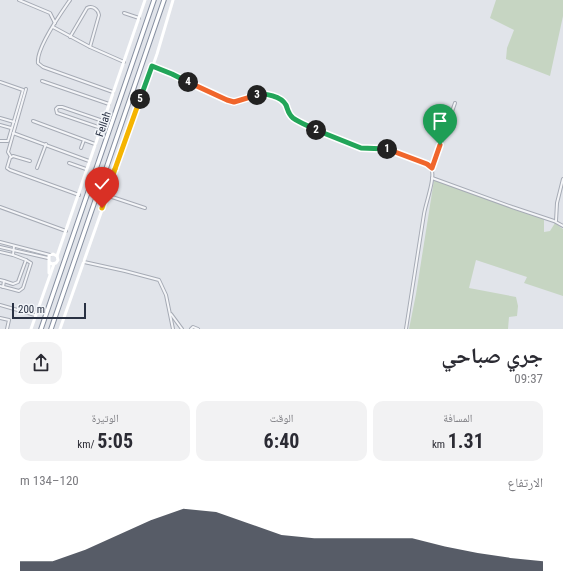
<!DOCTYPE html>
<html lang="ar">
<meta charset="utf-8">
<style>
body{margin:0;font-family:"Roboto Condensed","Noto Naskh Arabic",sans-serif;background:#f2f2f3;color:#2b2b33;direction:rtl;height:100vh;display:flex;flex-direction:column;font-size:15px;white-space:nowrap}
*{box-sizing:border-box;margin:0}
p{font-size:13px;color:#7c7c81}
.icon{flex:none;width:22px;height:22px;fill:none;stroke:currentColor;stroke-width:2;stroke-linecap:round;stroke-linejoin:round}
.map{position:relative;height:329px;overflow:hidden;direction:ltr}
.side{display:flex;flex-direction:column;background:#fff;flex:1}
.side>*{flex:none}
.scale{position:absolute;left:12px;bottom:10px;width:74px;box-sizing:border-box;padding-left:4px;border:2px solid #293143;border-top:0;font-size:11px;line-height:14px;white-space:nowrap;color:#293143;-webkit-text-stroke:3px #f1f4f8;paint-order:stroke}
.pin{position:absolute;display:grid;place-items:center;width:34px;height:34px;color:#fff;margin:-41px -17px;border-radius:50% 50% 50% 0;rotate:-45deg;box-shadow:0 0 4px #0007}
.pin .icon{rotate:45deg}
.km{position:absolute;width:20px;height:20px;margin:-10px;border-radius:50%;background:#222;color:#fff;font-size:11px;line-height:20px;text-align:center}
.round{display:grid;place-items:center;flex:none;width:42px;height:42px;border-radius:12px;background:#f2f2f3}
.summary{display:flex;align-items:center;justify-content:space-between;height:68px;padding:0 20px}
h1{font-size:22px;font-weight:700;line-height:30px}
.figures{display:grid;grid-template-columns:repeat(3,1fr);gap:6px;height:68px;padding:4px 20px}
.figures div{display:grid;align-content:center;border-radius:10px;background:#f2f2f3;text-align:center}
.figures b{font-size:20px;font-weight:700}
.figures small{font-size:11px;font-weight:400}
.figures p{font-size:11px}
.chart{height:112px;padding:8px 20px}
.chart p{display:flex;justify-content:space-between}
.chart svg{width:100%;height:72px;margin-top:4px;fill:#111827;opacity:.7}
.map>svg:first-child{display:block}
.green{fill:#c6d5c2}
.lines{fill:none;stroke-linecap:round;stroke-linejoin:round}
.street-casing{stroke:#a6abb5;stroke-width:4}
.highway-casing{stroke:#8891a2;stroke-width:5.5}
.street{stroke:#f4f5f8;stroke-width:2}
.secondary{stroke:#fff;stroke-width:3}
.highway{stroke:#fff;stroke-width:3.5}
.split-1-casing{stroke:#fff;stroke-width:8}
.split-2-casing{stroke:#fff;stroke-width:8}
.split-3-casing{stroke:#fff;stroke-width:8}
.split-4-casing{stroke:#fff;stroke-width:8}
.split-5-casing{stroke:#fff;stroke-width:8}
.split-6-casing{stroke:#fff;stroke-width:8}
.split-7-casing{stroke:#fff;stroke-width:8}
.split-1{stroke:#f0652b;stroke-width:5}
.split-2{stroke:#22a559;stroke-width:5}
.split-3{stroke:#22a559;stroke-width:5}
.split-4{stroke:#f0652b;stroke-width:5}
.split-5{stroke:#22a559;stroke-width:5}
.split-6{stroke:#f5b400;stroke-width:5}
.split-7{stroke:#f5b400;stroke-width:5}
.labels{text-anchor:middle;stroke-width:3.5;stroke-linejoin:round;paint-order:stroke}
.street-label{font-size:11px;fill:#293143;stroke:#f1f4f8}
</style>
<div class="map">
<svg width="563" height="329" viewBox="0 0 563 329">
<rect width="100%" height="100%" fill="#e1e4ea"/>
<g class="green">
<polygon points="496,0 563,0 563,16 550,76 506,59 507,48 514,30 490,18"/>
<polygon points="434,180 544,219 544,232 550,231 555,223 563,229 563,296 524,283 527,277 476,260 469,288 516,297 518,306 517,316 509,317 508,329 409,329 416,294"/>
</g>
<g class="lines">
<g class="street-casing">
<g id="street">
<polyline points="19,0 50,13 55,23"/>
<path d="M70 0C61 13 36 48 38 63L43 67 113 92"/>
<polyline points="124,13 139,18"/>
<polyline points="53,27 90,47 124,62"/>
<path d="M70 37 87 8C92 5 98 9 99 15L90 47"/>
<path d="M153 66 172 74 182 80 227 101C236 102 241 99 249 96 263 92 275 95 286 104L287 111 294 119 329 136 361 148 389 150 431 166C436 178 426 201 424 214 418 252 412 291 406 329"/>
<polyline points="42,81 109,104"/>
<polyline points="0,82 23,90 8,141 0,141"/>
<polyline points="0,118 14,122"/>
<polyline points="33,121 95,144"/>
<polyline points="0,125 11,128"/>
<polyline points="101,128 57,113 56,109 58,107 62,107 103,121"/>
<polyline points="13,133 89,161"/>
<polyline points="81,148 84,140"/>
<polyline points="11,157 8,152 26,89"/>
<polyline points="30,161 13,156 10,158 7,168 10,170 79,195"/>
<polyline points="69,163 86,169"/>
<polyline points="37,168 46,144"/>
<polyline points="432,168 455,103"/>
<polyline points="432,178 512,207 554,221 563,226"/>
<polyline points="106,195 145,208"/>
<polyline points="0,207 66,231"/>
<polyline points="556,221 557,203 563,179"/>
<polyline points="0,242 50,255"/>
<polyline points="0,247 48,258"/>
<polyline points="0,252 13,255"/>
<polyline points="84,262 125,271 159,280 166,295 173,329"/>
<polyline points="0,280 4,281 3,287"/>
<polyline points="4,281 13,284 18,282 26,260"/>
<polyline points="0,286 19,291 23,288 31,263 26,260 13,255 14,246"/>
<polyline points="0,305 35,315"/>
<polyline points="171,314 182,329"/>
<polyline points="0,318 9,320 7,329"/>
<polyline points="191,329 193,327 198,329"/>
</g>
</g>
<g class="highway-casing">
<g id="highway">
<polyline points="41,329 154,0"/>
<polyline points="51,329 164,0"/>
</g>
</g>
<use href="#street" class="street"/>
<g class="secondary">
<polyline points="57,256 145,0"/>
<polyline points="49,262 52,264 56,263 58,260 57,256 53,254 49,256 49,273"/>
<polyline points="31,329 54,264"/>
<polyline points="60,329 157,54 173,0"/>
</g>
<use href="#highway" class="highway"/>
</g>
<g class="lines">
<g class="split-1-casing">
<polyline id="split-1" points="387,149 427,164 432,168 440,145"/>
</g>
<g class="split-2-casing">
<polyline id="split-2" points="316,130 361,148 387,149"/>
</g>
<g class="split-3-casing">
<path id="split-3" d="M257 95C265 93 281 96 286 105 288 110 288 114 293 118 300 123 309 126 316 130"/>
</g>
<g class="split-4-casing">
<polyline id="split-4" points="188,82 227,100 234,102 257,95"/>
</g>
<g class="split-5-casing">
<polyline id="split-5" points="140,99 152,66 172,74 188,82"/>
</g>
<g class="split-6-casing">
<polyline id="split-6" points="115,169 140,99"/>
</g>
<g class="split-7-casing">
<polyline id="split-7" points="102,208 115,169"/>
</g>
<use href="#split-1" class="split-1"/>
<use href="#split-2" class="split-2"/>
<use href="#split-3" class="split-3"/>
<use href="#split-4" class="split-4"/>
<use href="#split-5" class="split-5"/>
<use href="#split-6" class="split-6"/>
<use href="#split-7" class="split-7"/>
</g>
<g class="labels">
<g class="street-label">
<text transform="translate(103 124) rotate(-71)" y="4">Fellah</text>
</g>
</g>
</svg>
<div class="scale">200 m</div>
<div class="pin" style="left:440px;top:145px;background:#1e9e55"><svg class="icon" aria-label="arrive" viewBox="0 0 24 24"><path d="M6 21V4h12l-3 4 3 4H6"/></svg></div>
<div class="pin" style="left:102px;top:208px;background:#d93025"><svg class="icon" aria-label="check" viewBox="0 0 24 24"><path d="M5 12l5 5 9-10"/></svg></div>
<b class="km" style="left:387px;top:149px">1</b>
<b class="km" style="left:316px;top:130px">2</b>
<b class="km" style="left:257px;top:95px">3</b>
<b class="km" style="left:188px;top:82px">4</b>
<b class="km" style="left:140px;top:99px">5</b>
</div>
<section class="side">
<div class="summary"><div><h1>جري صباحي</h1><p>09:37</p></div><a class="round"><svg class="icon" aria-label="share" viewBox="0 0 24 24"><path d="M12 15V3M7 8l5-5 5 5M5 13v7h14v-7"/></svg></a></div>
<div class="figures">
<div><p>المسافة</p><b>1.31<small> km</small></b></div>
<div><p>الوقت</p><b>6:40</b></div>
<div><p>الوتيرة</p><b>5:05<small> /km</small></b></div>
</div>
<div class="chart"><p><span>الارتفاع</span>120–134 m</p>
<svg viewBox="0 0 160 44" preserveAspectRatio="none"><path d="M0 44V38L10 38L20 31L30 22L40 13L50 6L60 8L70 15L80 22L90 24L100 24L110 24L120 24L130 29L140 33L150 36L160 38V44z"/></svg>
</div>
</section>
